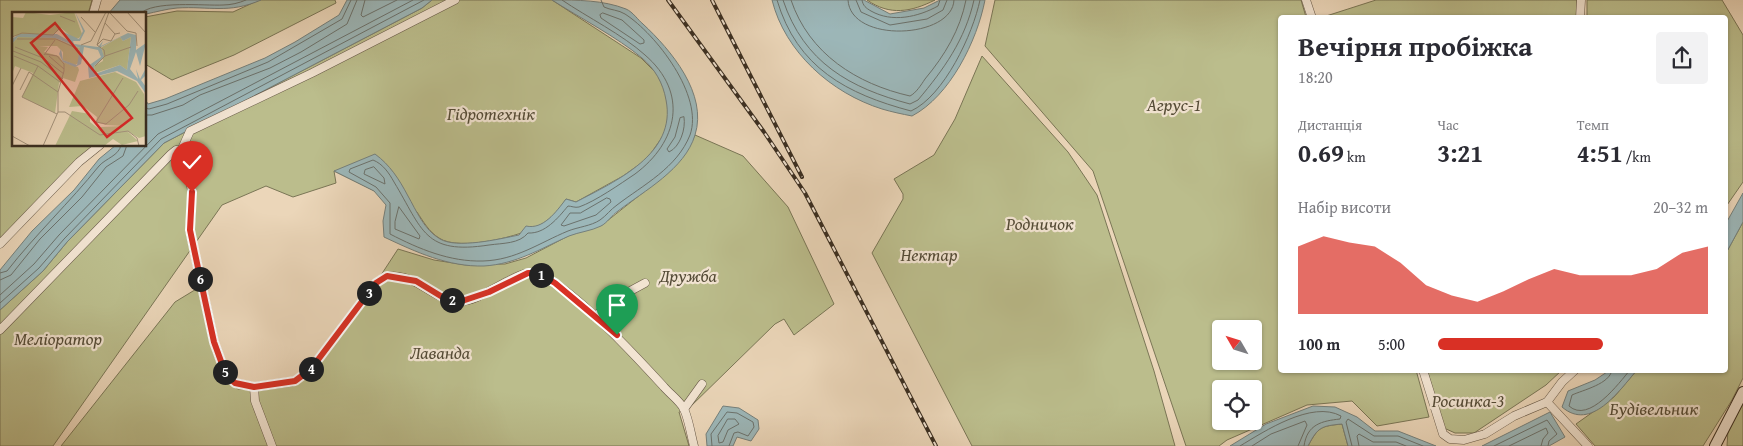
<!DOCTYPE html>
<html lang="uk">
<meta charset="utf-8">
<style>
body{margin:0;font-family:"Gentium Book Plus",serif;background:#f2f2f3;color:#2b2b33;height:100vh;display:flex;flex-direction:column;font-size:19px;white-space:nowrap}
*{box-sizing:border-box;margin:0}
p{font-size:16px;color:#7c7c81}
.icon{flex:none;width:28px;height:28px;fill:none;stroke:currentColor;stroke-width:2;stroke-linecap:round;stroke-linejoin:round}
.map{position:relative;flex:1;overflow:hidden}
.sheet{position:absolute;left:1278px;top:15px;width:450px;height:358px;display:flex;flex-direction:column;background:#fff;border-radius:5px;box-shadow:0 1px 4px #0004}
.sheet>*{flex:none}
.needle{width:32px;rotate:309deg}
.controls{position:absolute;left:1212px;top:320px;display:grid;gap:10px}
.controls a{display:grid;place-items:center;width:50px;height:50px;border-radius:5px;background:#fff;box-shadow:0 1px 4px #0004;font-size:25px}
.pin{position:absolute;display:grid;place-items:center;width:42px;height:42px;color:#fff;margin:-51px -21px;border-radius:50% 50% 50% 0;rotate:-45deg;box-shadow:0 0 5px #0007}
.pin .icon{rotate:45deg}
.km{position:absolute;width:25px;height:25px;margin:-12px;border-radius:50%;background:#222;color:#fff;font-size:14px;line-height:25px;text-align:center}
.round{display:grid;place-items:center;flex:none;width:52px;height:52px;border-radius:5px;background:#f2f2f3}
.headline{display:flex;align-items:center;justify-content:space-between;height:85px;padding:0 20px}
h1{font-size:28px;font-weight:800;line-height:38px}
.stats{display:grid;grid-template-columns:repeat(3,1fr);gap:8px;height:85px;padding:5px 20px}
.stats div{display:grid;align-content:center}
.stats b{font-size:25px;font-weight:800}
.stats small{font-size:14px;font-weight:400}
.stats p{font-size:14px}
.chart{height:140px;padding:10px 20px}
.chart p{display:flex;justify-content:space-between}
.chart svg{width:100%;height:90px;margin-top:5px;fill:#d93025;opacity:.7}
ul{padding:0 20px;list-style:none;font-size:16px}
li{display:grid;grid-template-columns:80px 60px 1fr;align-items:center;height:38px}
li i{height:12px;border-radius:6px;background:#d93025}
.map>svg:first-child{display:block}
.green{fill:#bbbd8c;stroke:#7a7656;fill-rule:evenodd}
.water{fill:#9cb7b9;stroke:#75807c}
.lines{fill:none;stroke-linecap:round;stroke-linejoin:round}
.shore{stroke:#6b726d;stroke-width:1}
.street-casing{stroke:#665847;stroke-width:9}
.secondary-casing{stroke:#3a2e21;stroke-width:12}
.street{stroke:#f2e4d2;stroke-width:8}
.secondary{stroke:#f2e4d2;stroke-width:10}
.rail-casing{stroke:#3a2e21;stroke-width:4}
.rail{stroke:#f2e4d2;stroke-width:2;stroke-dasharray:5.5;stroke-linecap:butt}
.route-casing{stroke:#fff;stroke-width:10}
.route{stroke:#d93025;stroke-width:6}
.labels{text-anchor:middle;stroke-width:4.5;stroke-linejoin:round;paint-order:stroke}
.park-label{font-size:18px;font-style:italic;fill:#544b36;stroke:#f2e4d2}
.inset-road{fill:none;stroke:#a4937c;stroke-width:1}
.view{fill:#d62828;fill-opacity:0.15;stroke:#d62828;stroke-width:2.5}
.inset-edge{fill:none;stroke:#3a2e21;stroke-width:2.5}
</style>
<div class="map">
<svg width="1743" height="446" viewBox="0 0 1743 446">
<rect width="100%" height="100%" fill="#ebd6b9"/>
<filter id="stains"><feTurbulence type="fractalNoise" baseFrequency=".004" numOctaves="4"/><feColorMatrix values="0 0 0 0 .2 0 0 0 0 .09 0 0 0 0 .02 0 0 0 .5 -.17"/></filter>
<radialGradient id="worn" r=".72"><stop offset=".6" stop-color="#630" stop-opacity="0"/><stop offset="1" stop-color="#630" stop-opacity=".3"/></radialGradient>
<g class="green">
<polygon points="0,0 92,0 88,14 14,14 14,145 97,145 0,239"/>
<polygon points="259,0 335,0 336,3 234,55 172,80 145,64 145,17 177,11 233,12"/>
<path d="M432 0H552L641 58 657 74 665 91 669 114 665 133 647 159 623 176 576 202 566 199C560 208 552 218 542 224 523 236 459 252 439 238 429 232 423 221 417 212L334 171 336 183 293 197 266 186 222 205 53 446H0V310L43 271 67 242 164 143 422 8Z"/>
<path d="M867 0H935C911 12 890 16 867 0Z"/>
<path d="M995 0H1301L1306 17 1280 18V370H1416L1429 417 1377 426 1352 401 1307 405 1227 440 1219 446H1186L1093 171 985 46ZM1221 329H1254V361H1221ZM1221 389H1254V421H1221Z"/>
<polygon points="1376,0 1577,0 1577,17 1320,18"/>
<polygon points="1587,0 1722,0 1743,35 1743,182 1725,208 1725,18 1587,17"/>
<polygon points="982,56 1068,152 1097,195 1154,371 1175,446 972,446 872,253 903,199 903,194 894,179 934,155 955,119"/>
<polygon points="695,135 743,156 788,207 834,304 794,335 784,319 775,324 688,409 679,412 689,446 61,446 175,302 198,288 213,352 224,380 238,389 263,390 293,386 310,374 353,318 398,249 434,260 466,265 505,264 526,258 570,235 602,225 670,171 686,152"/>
<polygon points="1743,222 1743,378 1732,400 1703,446 1595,446 1576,424 1614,397 1637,370 1725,370 1725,255"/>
<polygon points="1427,370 1562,370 1546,385 1474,433 1455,433 1444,428"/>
<polygon points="1743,401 1743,446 1727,446 1728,430"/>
<path d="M1342 424 1348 446H1308C1318 427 1321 426 1342 424Z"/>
</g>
<g class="water">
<path d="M120 0H261C229 14 209 6 177 8 166 9 156 12 146 14 136 16 120 14 108 14Z"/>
<polygon points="347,0 432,0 422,8 164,143 67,242 43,271 0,310 0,270 32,231 74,190 99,159 116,145 145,145 145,99 148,104 165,99 265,58 295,42 339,15"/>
<path d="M552 0C578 0 603 0 626 9 633 12 638 20 643 24 671 50 708 94 695 135 685 169 644 191 618 211 612 215 607 223 601 226 591 231 579 232 569 236 540 249 516 264 484 266 448 267 416 252 384 237L383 221 386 205 374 191 334 171 375 154C390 165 399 179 408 196 416 210 424 230 440 239 457 249 499 239 519 235L526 226C543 230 556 212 566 199L576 202C616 181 677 154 666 100 663 83 655 69 642 58 617 37 580 18 552 0Z"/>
<path d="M772 0H864L890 14 924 8 940 0H985C977 41 950 96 912 116 902 114 892 112 882 109 831 93 785 52 772 0Z"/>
<polygon points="1743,193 1743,222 1725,255 1725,225"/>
<path d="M1610 370H1637C1619 391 1591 432 1562 407L1568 391 1595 380Z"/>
<polygon points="723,406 739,408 758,420 759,429 751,441 737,437 733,446 707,446 706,434"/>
<path d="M1313 406 1335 407 1357 417 1375 431H1398L1436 446H1348L1342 424C1321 426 1318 427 1308 446H1230L1266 424Z"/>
<polygon points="1550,412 1565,437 1549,446 1482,446"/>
</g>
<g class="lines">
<g class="shore">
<polyline points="365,0 361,15 363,17 397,0"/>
<path d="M562 0C587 17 623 35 645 55 689 93 678 142 635 174 620 184 596 201 579 207 575 208 571 206 568 206 558 218 545 234 528 233 519 244 503 243 489 245 424 255 423 230 394 182 389 173 383 164 373 160L350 169 349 172 376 187 390 203V234C419 249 450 262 483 261 516 260 539 243 568 231 578 227 591 226 600 220 606 216 611 209 617 205 643 185 677 168 690 135 704 96 656 34 625 14 619 10 610 10 604 7L601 0"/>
<path d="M777 0C797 68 847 94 911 111 944 96 973 34 980 0"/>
<path d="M783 0C804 63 850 88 910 104L918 100C944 69 965 40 974 0"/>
<path d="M791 0C809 54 857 84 910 96 916 93 921 85 925 79 945 55 960 30 966 0"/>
<path d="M848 0C850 44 953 39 954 0"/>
<polyline points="856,0 861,12 890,25 927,19 943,10 947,0"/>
<path d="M862 0C863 6 866 8 871 11 892 23 918 17 938 6L940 0"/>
<polygon points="603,13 622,20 644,40 644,43 640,44 601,18 600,15"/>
<path d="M140 14C152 0 205 6 223 5 231 5 239 3 246 0"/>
<polyline points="145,108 149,109 167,104 268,62 342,19 351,0"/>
<polyline points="145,115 152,115 183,105 200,95 270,68 301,52 347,24 357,0"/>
<path d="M684 117C686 129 680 147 669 152L667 149 675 137 680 118Z"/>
<polygon points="374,167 384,178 385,184 364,174 365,170"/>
<polygon points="607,198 610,199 611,202 596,215 564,226 561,225 570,213 580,213"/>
<polygon points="399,207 420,236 419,239 395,229 395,222"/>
<path d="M0 273 7 271C36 234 70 202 99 166 106 158 119 156 121 145"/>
<polyline points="0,280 11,275 40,239 82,197 106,167 123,156 127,145"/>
<polyline points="0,295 34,264 59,235 158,134 413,0"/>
<polyline points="0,303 39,268 64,239 161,139 424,0"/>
<path d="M1612 370C1610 384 1583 390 1572 395L1569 406C1589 424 1619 383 1630 370"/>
<polygon points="728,419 735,419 739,424 728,430 723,442 719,443 718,436"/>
<polyline points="712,446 711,434 727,412 737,413 753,422 754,427 748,436 738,432 734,433 729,446"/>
<path d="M1240 446C1265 431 1312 400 1341 416L1340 419C1322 421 1307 424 1304 446"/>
<polyline points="1252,446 1271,434 1305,421 1307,425 1298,446"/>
<polyline points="1352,446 1346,422 1348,419 1374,436 1398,436 1423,446"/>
<polyline points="1359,446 1357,436 1359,434 1373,442 1396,442 1406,446"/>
<polyline points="1494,446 1547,420 1557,434 1549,441 1548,446"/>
<polyline points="1509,446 1546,428 1548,433 1543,439 1541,446"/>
</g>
<g class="street-casing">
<g id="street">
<polyline points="1306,0 1312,18"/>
<polyline points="93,14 97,0"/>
<polyline points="1580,18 1581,0"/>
<path d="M181 151 186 157 192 192 190 231 214 342 226 375 235 383 254 387 295 381 311 369 376 283 387 276C421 275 429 298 457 301 478 304 511 274 530 273 559 271 643 364 664 387 670 394 680 401 684 409 689 420 691 435 694 446"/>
<polyline points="181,151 190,131 312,73 455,0"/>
<polyline points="0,244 79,162 100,145"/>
<polyline points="595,317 610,302 645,283"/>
<polyline points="0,330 171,154 176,150 181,151"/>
<polyline points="1423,370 1443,434 1450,439 1464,440 1485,434 1514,416 1547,402 1562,382 1575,370"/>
<polyline points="254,387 255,401 272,446"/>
<polyline points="1547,402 1588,446"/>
<polyline points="684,409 702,384"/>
</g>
</g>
<g class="secondary-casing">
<polyline id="secondary" points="1715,446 1743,392"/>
</g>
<use href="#street" class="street"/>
<use href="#secondary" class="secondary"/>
<g class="rail-casing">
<g id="rail">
<polyline points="668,0 764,132 805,193 936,446"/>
<polyline points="712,0 802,177"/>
</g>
</g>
<use href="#rail" class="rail"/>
</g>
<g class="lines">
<g class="route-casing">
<polyline id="route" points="192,192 190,230 201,282 214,342 226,375 235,383 254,387 295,381 311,369 376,283 387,276 416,281 444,298 459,302 489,292 528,273 538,273 555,283 617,335"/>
</g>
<use href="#route" class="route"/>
</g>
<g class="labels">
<g class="park-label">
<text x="1174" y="111">Агрус-1</text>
<text x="491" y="120">Гідротехнік</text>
<text x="1040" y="230">Родничок</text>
<text x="929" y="261">Нектар</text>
<text x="688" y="282">Дружба</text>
<text x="58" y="345">Меліоратор</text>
<text x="440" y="359">Лаванда</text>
<text x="1468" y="407">Росинка-3</text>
<text x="1654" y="415">Будівельник</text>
</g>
</g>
<g transform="translate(12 12)">
<rect width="134" height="134" fill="#ebd6b9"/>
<path d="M14 0 38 3 62 0 70 22 67 26H61L49 16 41 23 0 24V5L11 6ZM19 24 43 26 68 36V50L63 53 51 48V40L45 34H27L36 35 32 40 47 44 51 50 66 55 67 58 63 70 51 66 47 71 43 101 10 85 21 61 3 54 0 62V32L6 25ZM108 25 111 29 119 25 115 58 108 53 83 61 82 54 91 49 90 35ZM103 60 124 70 132 82 134 124 127 126 115 119 126 129 110 133 101 127 92 134H43L60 99 78 102V110L88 118 89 115 111 114 94 113 84 110 85 105 71 94 57 95 68 69Z" fill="#bbbd8c"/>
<path d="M63 0 73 19 68 29H61L62 32 86 35 91 29 89 34 116 21 124 23V38L134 31 128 54 124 40 118 57 126 67 124 57 128 67 134 56V63L129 68 134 75V82L125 69 105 59 77 66 76 54 89 45 86 38 72 35 69 52 63 55 51 50 47 42 49 37 51 48 65 53 68 36 43 26 6 25 0 32 1 26 8 22H45L59 30 47 18 67 27 71 19ZM108 25 111 29 119 25 115 58 108 53 83 62 82 54 92 45 89 35Z" fill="#9cb7b9" fill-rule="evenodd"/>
<path class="inset-road" d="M115 0 134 21M48 4 63 10M69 5 83 20M93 11 103 22 108 21M0 25 10 21 41 23 48 16M5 27H44L66 37M69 33 79 29 94 0M85 33 97 0 115 19 124 21 125 34M85 33 91 27 99 29 103 22M3 35 31 46 52 62M1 39 29 50 51 67M32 43 43 28M2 44 26 54 48 70M37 44 52 57M93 44 119 35M0 45V63M26 54 10 85 45 102M83 54 93 44 92 38 85 33M111 66 84 110 94 112 117 93 126 79M0 74 9 56M8 78 17 60 46 80M46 100H53L88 123 116 119 125 126 127 134M0 124 18 134M31 134 46 100V80L52 59V52L45 44 33 42"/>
<path class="view" d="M43 11 120 106 95 125 19 31Z"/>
<rect width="134" height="134" class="inset-edge"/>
</g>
<rect width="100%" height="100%" filter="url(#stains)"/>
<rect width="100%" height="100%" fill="url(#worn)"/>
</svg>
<div class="controls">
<a><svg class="needle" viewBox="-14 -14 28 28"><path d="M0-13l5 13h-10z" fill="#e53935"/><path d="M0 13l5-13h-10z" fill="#7c7c81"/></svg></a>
<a><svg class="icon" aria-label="locate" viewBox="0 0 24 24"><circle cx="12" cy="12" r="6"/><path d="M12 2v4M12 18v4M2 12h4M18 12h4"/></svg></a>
</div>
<div class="pin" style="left:617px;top:335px;background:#1e9e55"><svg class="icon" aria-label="arrive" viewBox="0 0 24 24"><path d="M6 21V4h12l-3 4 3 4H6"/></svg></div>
<div class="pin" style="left:192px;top:192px;background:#d93025"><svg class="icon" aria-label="check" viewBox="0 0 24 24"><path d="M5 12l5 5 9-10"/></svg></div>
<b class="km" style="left:541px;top:275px">1</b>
<b class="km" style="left:452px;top:300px">2</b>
<b class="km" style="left:369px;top:293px">3</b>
<b class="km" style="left:311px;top:369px">4</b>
<b class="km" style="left:225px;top:372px">5</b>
<b class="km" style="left:200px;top:279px">6</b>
<section class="sheet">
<div class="headline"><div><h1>Вечірня пробіжка</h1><p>18:20</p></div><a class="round"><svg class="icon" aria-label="share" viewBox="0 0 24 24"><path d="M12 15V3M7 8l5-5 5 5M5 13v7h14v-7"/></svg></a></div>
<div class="stats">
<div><p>Дистанція</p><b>0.69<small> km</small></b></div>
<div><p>Час</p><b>3:21</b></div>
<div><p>Темп</p><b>4:51<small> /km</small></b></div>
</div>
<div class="chart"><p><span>Набір висоти</span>20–32 m</p>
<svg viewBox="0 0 160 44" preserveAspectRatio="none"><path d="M0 44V11L10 6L20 9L30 11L40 19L50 30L60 35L70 38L80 33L90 27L100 22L110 25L120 25L130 25L140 22L150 14L160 11V44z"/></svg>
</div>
<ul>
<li><b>100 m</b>5:00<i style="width:61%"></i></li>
</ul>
</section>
</div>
